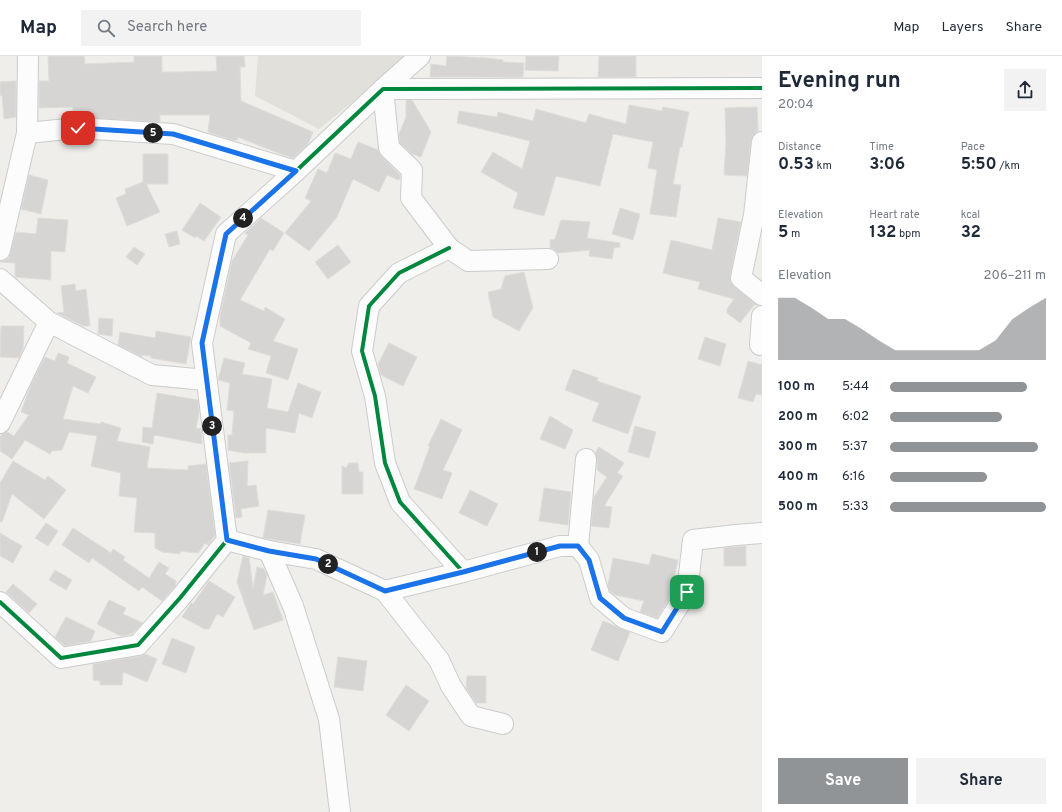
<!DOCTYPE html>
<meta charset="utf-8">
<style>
body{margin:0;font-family:Overpass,sans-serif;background:#f2f2f3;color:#1f2937;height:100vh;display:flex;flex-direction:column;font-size:15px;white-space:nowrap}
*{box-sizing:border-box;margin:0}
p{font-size:13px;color:#747a83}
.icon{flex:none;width:22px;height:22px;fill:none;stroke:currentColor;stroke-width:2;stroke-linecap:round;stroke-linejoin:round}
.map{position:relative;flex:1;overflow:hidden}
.drawer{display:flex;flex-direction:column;background:#fff;width:300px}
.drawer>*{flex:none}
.pin{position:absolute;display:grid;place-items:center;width:34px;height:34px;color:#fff;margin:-17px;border-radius:8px;box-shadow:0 2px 6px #0006}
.km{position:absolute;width:20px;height:20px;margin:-10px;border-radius:50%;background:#222;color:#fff;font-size:11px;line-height:20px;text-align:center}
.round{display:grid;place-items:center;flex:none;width:42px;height:42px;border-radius:0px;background:#f2f2f3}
.overview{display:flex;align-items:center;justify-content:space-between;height:68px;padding:0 16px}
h1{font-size:22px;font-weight:700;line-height:30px}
.figures{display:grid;grid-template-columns:repeat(3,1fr);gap:6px;height:68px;padding:4px 16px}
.figures div{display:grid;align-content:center}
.figures b{font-size:17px;font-weight:700}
.figures small{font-size:11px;font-weight:400}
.figures p{font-size:11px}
.chart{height:112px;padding:8px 16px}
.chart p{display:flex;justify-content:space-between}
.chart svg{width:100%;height:72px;margin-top:4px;fill:#919496;opacity:.7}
.button{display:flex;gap:8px;margin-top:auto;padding:8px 16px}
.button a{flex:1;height:46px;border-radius:0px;background:#919496;color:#fff;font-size:16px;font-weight:700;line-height:46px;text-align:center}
.button a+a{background:#f2f2f3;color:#1f2937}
ul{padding:0 16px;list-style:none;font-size:13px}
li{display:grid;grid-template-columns:64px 48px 1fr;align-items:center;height:30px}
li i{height:10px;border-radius:5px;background:#919496}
header{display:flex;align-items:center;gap:24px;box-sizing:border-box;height:56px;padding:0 20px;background:#fff;border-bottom:1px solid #e0e1e3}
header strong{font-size:19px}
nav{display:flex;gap:22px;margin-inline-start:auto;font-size:14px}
.search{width:280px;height:36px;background:#f2f2f3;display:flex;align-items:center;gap:10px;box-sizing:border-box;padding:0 14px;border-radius:0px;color:#747a83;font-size:15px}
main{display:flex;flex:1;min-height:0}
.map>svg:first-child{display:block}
.education{fill:#e2e0da}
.building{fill:#d6d5d3;stroke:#deddd9}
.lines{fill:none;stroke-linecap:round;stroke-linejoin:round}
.minor-casing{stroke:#cbcccc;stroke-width:22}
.minor{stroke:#fdfcfc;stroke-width:20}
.cycleway-casing{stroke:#fff;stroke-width:6}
.cycleway{stroke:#00873e;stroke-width:4}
.route-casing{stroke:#fff;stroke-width:8}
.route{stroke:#1a73e8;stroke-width:5}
</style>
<header>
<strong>Map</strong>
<div class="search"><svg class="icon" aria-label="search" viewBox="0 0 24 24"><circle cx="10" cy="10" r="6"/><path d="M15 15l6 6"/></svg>Search here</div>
<nav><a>Map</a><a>Layers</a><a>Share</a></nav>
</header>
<main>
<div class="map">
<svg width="762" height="756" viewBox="0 0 762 756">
<rect width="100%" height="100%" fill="#efeeea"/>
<polygon class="education" points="258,0 410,0 319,73 255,40"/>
<g class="building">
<polygon points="48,0 84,0 85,8 134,6 134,0 162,0 162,16 179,16 217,15 216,0 244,0 245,11 240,11 241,45 313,76 308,88 293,102 278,97 238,81 237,84 232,84 208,76 210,59 160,59 160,66 73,61 73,51 39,52 39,25 49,25"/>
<polygon points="447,0 487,2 503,4 503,6 524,7 523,21 430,21 431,8 446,10"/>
<polygon points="526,0 559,0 558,15 525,14"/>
<polygon points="599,0 636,0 636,21 598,21"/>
<polygon points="16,25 16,61 4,63 2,39 0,40 0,26"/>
<polygon points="406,44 412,44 431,76 421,101 412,98 400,87 399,78 406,61"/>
<polygon points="629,49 662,55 663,51 689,56 682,91 680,91 673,128 681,129 676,161 650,158 657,114 648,112 653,86 613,78 600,130 556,120 544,160 513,152 518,137 481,116 493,96 522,113 530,85 457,67 459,55 497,61 498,56 533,65 536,53 586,67 589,58 626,68"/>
<polygon points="757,51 758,75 753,79 751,84 747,120 724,119 726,87 725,52"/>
<polygon points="358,86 378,94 381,100 400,119 400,121 399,124 387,119 379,136 353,123 337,161 309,195 285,177 311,145 305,142 318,113 327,117 335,97 351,103"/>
<polygon points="143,98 168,98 168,128 146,128 160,156 127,170 116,142 126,138 125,133 143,126"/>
<polygon points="29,119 48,124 41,158 21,153"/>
<polygon points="200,147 221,161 204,185 196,180 195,182 182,174"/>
<polygon points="620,152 640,158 633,184 612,178"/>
<polygon points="38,162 68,164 65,196 51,195 51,224 15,221 15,207 0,206 9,202 16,176 36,178"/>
<polygon points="261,162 284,177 273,195 270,193 240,244 264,255 265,251 285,263 273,285 298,293 288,324 266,317 271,300 248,293 251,287 220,270 220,260 232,205 248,179 245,177"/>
<polygon points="718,162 741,166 730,220 730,225 734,231 758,249 754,249 740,267 727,257 727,253 734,243 698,233 700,226 663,217 671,184 712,194"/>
<polygon points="561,164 590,166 587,182 620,187 620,191 614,192 612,203 589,200 590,194 558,197 554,193 550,192 550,184 555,183"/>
<polygon points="177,175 180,188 169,191 165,178"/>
<polygon points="338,189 351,206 328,223 315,206"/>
<polygon points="134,191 145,198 137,209 126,201"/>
<polygon points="524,216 533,252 519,275 493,261 488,236 501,233 505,220"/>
<polygon points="75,228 76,235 86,233 90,270 83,270 57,257 64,256 61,230"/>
<polygon points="99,262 113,263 112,280 98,278"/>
<polygon points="1,270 24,270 23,292 19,302 0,301"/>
<polygon points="156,275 191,281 186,308 151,302 151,300 142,299 142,301 118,289 120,276 155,282"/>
<polygon points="705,281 726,288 720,310 698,303"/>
<polygon points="389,287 417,301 403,330 381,319 378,308"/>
<polygon points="58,297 69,301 67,307 96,321 88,337 73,330 63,363 101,368 101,366 121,372 117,385 150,391 147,412 188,414 188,410 206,408 215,479 208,489 205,487 198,497 180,495 180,498 162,496 155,492 155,477 134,476 137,442 119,440 121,417 91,410 97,380 69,376 62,394 52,395 50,398 25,384 12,403 0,395 0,381 2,378 7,376 14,380 29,359 21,356 30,331 45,301 55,305"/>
<polygon points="224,302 245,307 242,318 272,323 267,352 288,356 298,327 321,336 312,362 299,357 295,377 266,372 266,397 244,397 228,394 228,379 232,379 234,355 227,354 230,327 218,324"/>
<polygon points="748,305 762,309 762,339 756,338 753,346 738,342"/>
<polygon points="573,313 598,322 597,325 641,340 628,378 592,365 599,347 565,334"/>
<polygon points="157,337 198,344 199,356 196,372 201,373 202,388 154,379 153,388 142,386 143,371 152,372"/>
<polygon points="550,360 573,374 565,393 540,383"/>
<polygon points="441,363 462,374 443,414 452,417 442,443 414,433 430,390 428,390"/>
<polygon points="635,370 656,376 649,402 628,396"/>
<polygon points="599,391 624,407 617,417 623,420 604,450 612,451 609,472 591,470 594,441 607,421 597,414 597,404 595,397"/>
<polygon points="13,405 45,424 48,420 66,434 44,463 12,438 2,466 0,466 0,427"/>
<polygon points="248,405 247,430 256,429 259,450 241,453 242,461 236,462 229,407"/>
<polygon points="349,407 358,407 359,416 363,416 363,438 342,438 342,410 346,412"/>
<polygon points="544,432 571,436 568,469 539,465"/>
<polygon points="470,434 498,448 487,470 459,457"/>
<polygon points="268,454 305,459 300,488 263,482"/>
<polygon points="46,467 58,475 48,490 35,482"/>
<polygon points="73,472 111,497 113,493 125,501 123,504 149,522 159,506 169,512 165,518 176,525 176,529 162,545 142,531 139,535 92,502 89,507 62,489"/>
<polygon points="0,477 22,490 13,507 0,500"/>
<polygon points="746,490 746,510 724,510 724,492"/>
<polygon points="652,498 678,504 669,543 657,562 640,556 644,545 615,539 610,535 608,529 613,502 649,509"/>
<polygon points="243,500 249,502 253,532 257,511 264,513 267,519 263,539 273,536 283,564 254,574 237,526"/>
<polygon points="55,514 72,524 66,534 49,524"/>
<polygon points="209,525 235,541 223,561 217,558 209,573 205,573 182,561 191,547 193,548"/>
<polygon points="13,528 37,548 29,557 6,536"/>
<polygon points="109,544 126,552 123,558 143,567 132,578 121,580 97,568"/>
<polygon points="66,561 95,575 91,585 65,590 55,581"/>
<polygon points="603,565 630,576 618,605 591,594"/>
<polygon points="172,582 195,591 186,617 162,608"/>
<polygon points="145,598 157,603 147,626 123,616 122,629 100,629 100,625 93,624 93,608 140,600"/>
<polygon points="338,601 367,605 363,635 334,631"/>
<polygon points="467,620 486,620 486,647 476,647 466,632"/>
<polygon points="406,629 429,645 409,675 386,659"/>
</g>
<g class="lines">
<g class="minor-casing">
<g id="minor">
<polyline points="420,0 383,33 389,92 412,114 411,142 449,192 468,205 548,203"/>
<polyline points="27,77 78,72 173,78 296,115"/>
<polyline points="762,86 754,159 741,222 762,239"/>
<polyline points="449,192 399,217 369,250 362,295 375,340 385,407 400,446 463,516"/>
<polyline points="0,194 27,77 28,0"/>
<polyline points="0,223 49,266 152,319 206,324"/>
<polyline points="760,289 762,260"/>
<polyline points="0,367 49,266"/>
<polyline points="227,484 269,495 316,503 385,535 439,604 451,630 471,660 503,668"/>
<polyline points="578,490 589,504 600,542 624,562 662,576 687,536 693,484 736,479 762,477"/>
<polyline points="269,495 293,550 329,663 340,756"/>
<polyline points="385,535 463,516 560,490 578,490 586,403"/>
<polyline points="0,546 61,602 138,589 180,542 227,484 202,287 226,178 296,115 383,33 762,32"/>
</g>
</g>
<use href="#minor" class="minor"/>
<g class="cycleway-casing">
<g id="cycleway">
<polyline points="449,192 399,217 369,250 362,295 375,340 385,407 400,446 463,516"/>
<polyline points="0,546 61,602 138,589 180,542 227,484 202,287 226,178 296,115 383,33 762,32"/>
</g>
</g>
<use href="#cycleway" class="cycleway"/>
</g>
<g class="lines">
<g class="route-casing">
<polyline id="route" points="78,72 173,78 296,115 226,178 202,287 227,484 269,495 316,503 385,535 463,516 560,490 578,490 589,504 600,542 624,562 662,576 687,536"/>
</g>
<use href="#route" class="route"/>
</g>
</svg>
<div class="pin" style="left:687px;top:536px;background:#1e9e55"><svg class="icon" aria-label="arrive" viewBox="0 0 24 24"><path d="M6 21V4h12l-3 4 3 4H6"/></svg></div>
<div class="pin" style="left:78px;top:72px;background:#d93025"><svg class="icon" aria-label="check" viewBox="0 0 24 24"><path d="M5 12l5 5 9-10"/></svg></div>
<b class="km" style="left:537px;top:496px">1</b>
<b class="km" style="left:328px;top:508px">2</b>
<b class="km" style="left:212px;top:370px">3</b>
<b class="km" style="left:243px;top:162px">4</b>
<b class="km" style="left:153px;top:77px">5</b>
</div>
<section class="drawer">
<div class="overview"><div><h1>Evening run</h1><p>20:04</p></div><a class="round"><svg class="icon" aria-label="share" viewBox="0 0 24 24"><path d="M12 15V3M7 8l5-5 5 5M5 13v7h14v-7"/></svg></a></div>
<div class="figures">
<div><p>Distance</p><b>0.53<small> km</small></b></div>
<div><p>Time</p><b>3:06</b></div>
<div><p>Pace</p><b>5:50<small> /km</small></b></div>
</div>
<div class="figures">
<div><p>Elevation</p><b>5<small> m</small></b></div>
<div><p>Heart rate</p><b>132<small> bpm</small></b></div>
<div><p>kcal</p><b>32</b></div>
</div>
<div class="chart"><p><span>Elevation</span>206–211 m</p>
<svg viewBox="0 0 160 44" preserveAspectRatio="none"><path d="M0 44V6L10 6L20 12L30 19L40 19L50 25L60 32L70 38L80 38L90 38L100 38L110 38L120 38L130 32L140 19L150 12L160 6V44z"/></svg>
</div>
<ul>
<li><b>100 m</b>5:44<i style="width:88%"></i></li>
<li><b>200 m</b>6:02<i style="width:72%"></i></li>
<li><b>300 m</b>5:37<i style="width:95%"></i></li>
<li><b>400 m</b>6:16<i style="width:62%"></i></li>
<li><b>500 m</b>5:33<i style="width:100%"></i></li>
</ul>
<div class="button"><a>Save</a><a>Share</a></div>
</section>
</main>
